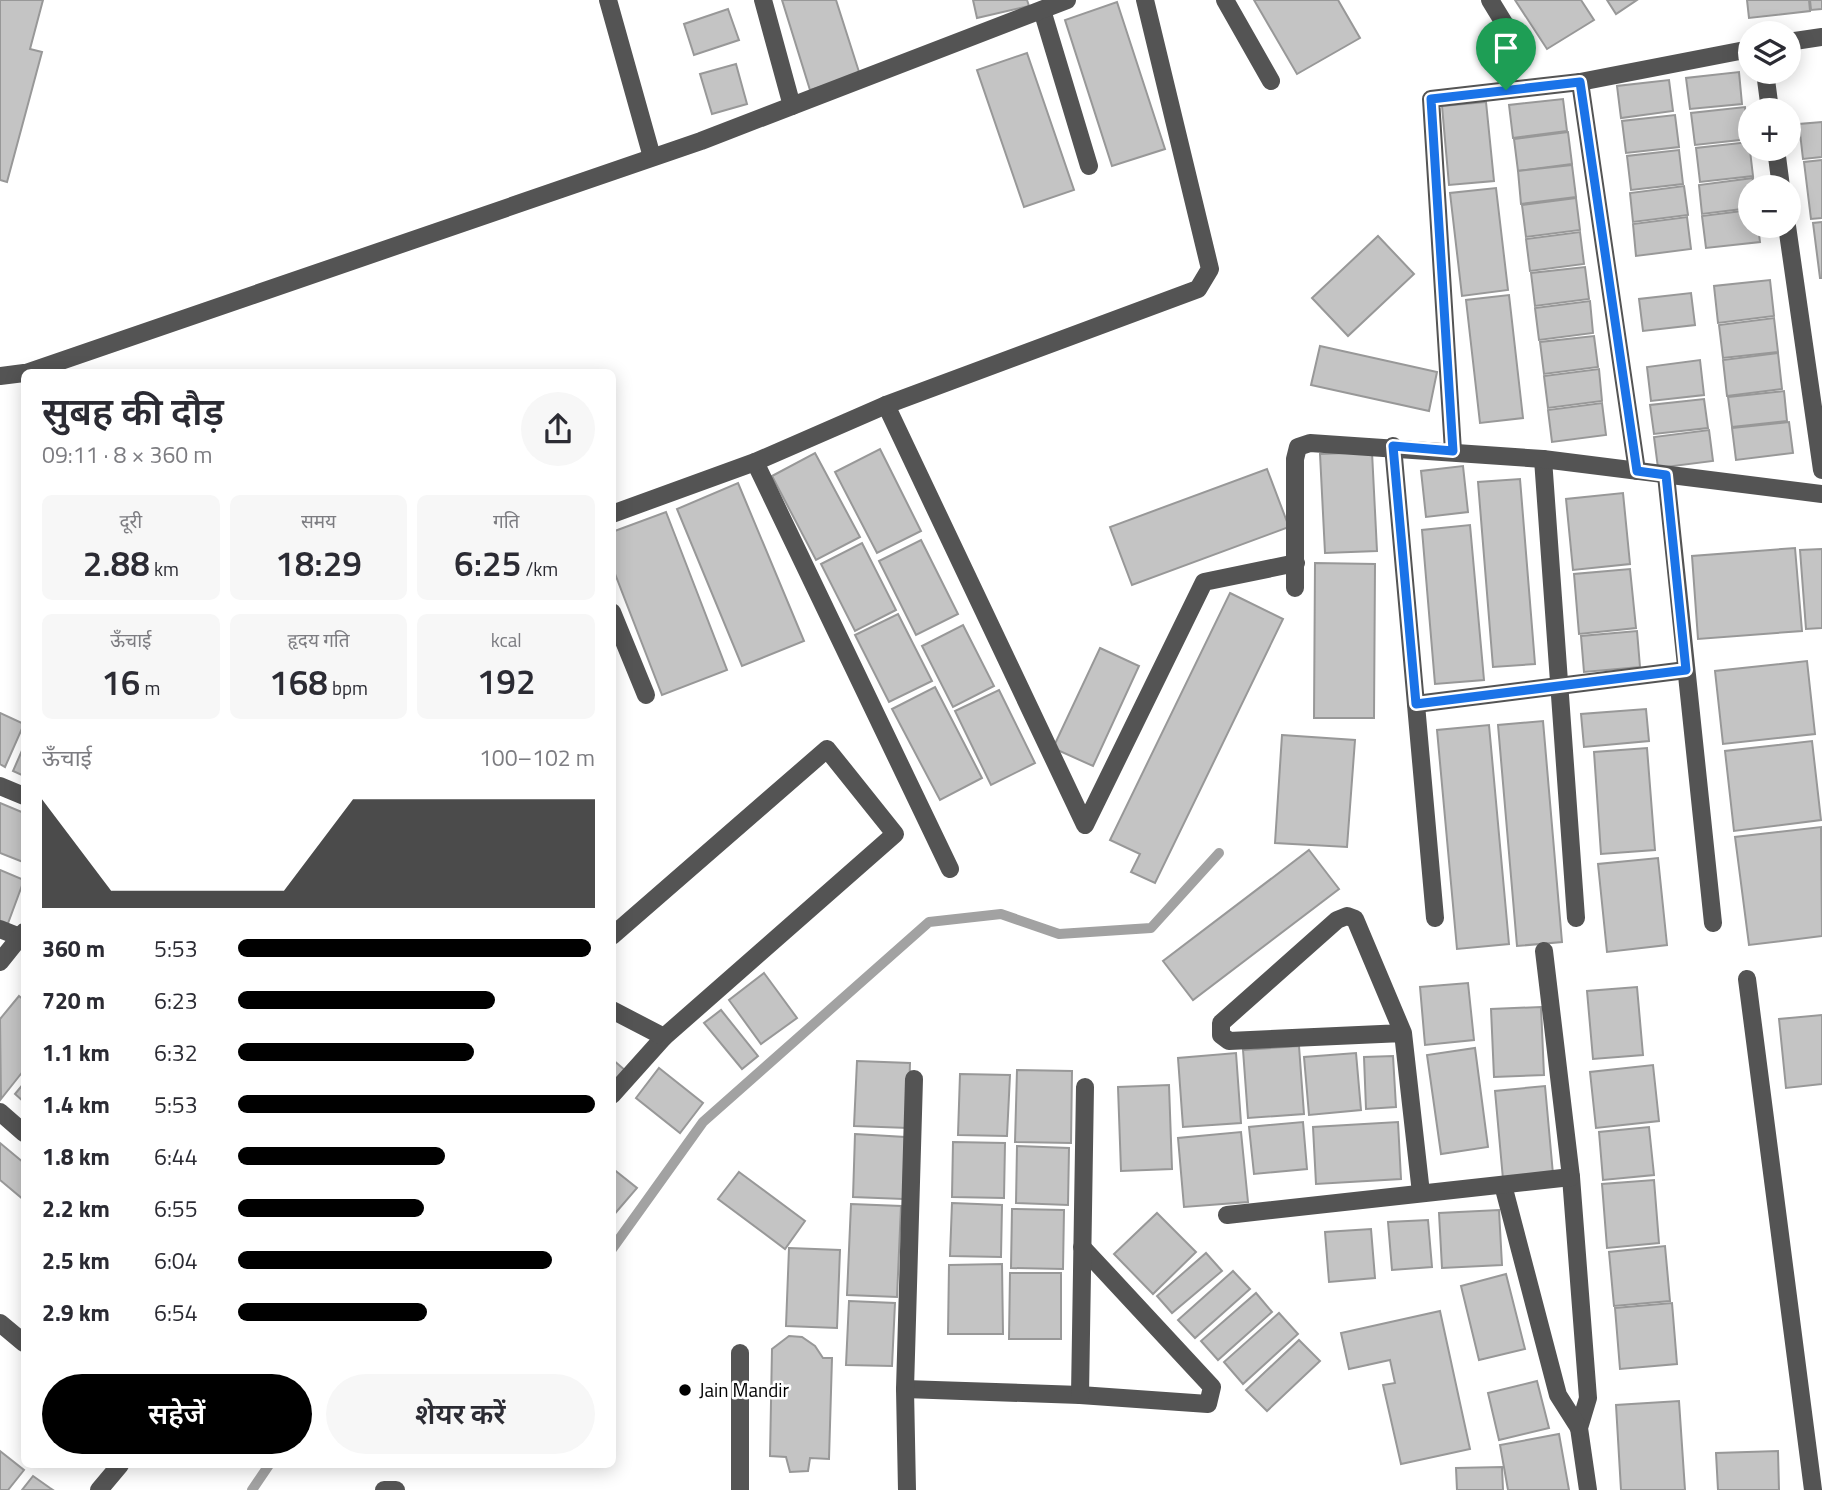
<!DOCTYPE html>
<html lang="hi">
<meta charset="utf-8">
<style>
body{margin:0;font-family:"Titillium Web","Noto Sans Devanagari",sans-serif;background:#f7f7f7;color:#2b2b33;height:100vh;display:flex;flex-direction:column;font-size:26px;white-space:nowrap}
*{box-sizing:border-box;margin:0}
p{font-size:23px;color:#7c7c81}
.icon{flex:none;width:38px;height:38px;fill:none;stroke:currentColor;stroke-width:2;stroke-linecap:round;stroke-linejoin:round}
.map{position:relative;flex:1;overflow:hidden}
.side{position:absolute;left:21px;top:369px;width:595px;height:1099px;display:flex;flex-direction:column;background:#fff;border-radius:10px;box-shadow:0 4px 18px #0003}
.side>*{flex:none}
.tools{position:absolute;left:1738px;top:21px;display:grid;gap:14px}
.tools a{display:grid;place-items:center;width:63px;height:63px;border-radius:50%;background:#fff;box-shadow:0 4px 18px #0003;font-size:35px}
.pin{position:absolute;display:grid;place-items:center;width:60px;height:60px;color:#fff;margin:-72px -30px;border-radius:50% 50% 50% 0;rotate:-45deg;box-shadow:0 0 7px #0007}
.pin .icon{rotate:45deg}
.round{display:grid;place-items:center;flex:none;width:74px;height:74px;border-radius:37px;background:#f7f7f7}
.head{display:flex;align-items:center;justify-content:space-between;height:119px;padding:0 21px}
h1{font-size:38px;font-weight:600;line-height:52px}
.figures{display:grid;grid-template-columns:repeat(3,1fr);gap:10px;height:119px;padding:7px 21px}
.figures div{display:grid;align-content:center;border-radius:10px;background:#f7f7f7;text-align:center}
.figures b{font-size:35px;font-weight:600}
.figures small{font-size:19px;font-weight:400}
.figures p{font-size:19px}
.chart{height:196px;padding:14px 21px}
.chart p{display:flex;justify-content:space-between}
.chart svg{width:100%;height:126px;margin-top:7px;fill:#000;opacity:.7}
.action{display:flex;gap:14px;margin-top:auto;padding:14px 21px}
.action a{flex:1;height:80px;border-radius:42px;background:#000;color:#fff;font-size:28px;font-weight:600;line-height:80px;text-align:center}
.action a+a{background:#f7f7f7;color:#2b2b33}
ul{padding:0 21px;list-style:none;font-size:23px}
li{display:grid;grid-template-columns:112px 84px 1fr;align-items:center;height:52px}
li i{height:18px;border-radius:9px;background:#000}
.map>svg:first-child{display:block}
.lines{fill:none;stroke-linecap:round;stroke-linejoin:round}
.stream{stroke:#a2a2a2;stroke-width:10}
.building{fill:#c4c4c4;stroke:#989898;stroke-width:2}
.minor{stroke:#545454;stroke-width:18}
.route-casing{stroke:#fff;stroke-width:14}
.route{stroke:#1a73e8;stroke-width:9}
.poi-dot{fill:#000;stroke:#fff;stroke-width:2.5}
.labels{text-anchor:middle;stroke-width:5;stroke-linejoin:round;paint-order:stroke}
.poi-label{font-size:19px;fill:#000;stroke:#fff;text-anchor:start}
</style>
<div class="map">
<svg width="1822" height="1490" viewBox="0 0 1822 1490">
<rect width="100%" height="100%" fill="#fff"/>
<g class="lines">
<g class="stream">
<polyline points="612,1249 703,1122 929,922 1001,914 1059,934 1151,928 1219,853"/>
<polyline points="252,1490 269,1465"/>
</g>
</g>
<g class="building">
<polygon points="0,0 43,0 30,49 42,52 7,182 0,180"/>
<polygon points="782,0 836,0 860,75 810,90"/>
<polygon points="973,0 1027,0 1029,6 977,18"/>
<polygon points="1254,0 1338,0 1360,38 1297,74"/>
<polygon points="1515,0 1581,0 1594,20 1547,49"/>
<polygon points="1607,0 1637,0 1616,14"/>
<polygon points="1747,0 1809,0 1810,11 1749,18"/>
<polygon points="1810,0 1822,0 1822,9 1811,10"/>
<polygon points="1117,2 1165,149 1112,166 1065,20"/>
<polygon points="728,9 739,40 694,55 684,24"/>
<polygon points="1027,53 1074,190 1024,207 977,70"/>
<polygon points="736,64 747,104 712,114 700,74"/>
<polygon points="1739,72 1742,104 1690,109 1686,78"/>
<polygon points="1669,80 1673,111 1621,118 1617,86"/>
<polygon points="1563,99 1567,131 1513,138 1509,105"/>
<polygon points="1486,102 1494,181 1449,185 1442,106"/>
<polygon points="1745,107 1749,139 1695,145 1691,113"/>
<polygon points="1675,115 1679,147 1626,153 1622,121"/>
<polygon points="1822,122 1822,157 1803,159 1799,124"/>
<polygon points="1568,132 1572,164 1518,171 1514,139"/>
<polygon points="1749,142 1753,176 1700,182 1696,148"/>
<polygon points="1679,150 1683,184 1631,190 1627,156"/>
<polygon points="1822,160 1822,218 1811,219 1804,162"/>
<polygon points="1572,165 1576,197 1521,204 1518,171"/>
<polygon points="1753,178 1750,208 1702,214 1699,185"/>
<polygon points="1684,186 1688,215 1633,222 1630,193"/>
<polygon points="1496,188 1508,290 1462,296 1450,193"/>
<polygon points="1576,198 1580,230 1526,237 1522,205"/>
<polygon points="1750,210 1750,226 1758,226 1760,242 1706,248 1702,216"/>
<polygon points="1687,217 1691,249 1636,256 1633,224"/>
<polygon points="1822,222 1822,278 1820,278 1813,223"/>
<polygon points="1580,232 1584,264 1530,271 1526,239"/>
<polygon points="1378,236 1414,274 1348,336 1312,298"/>
<polygon points="1585,267 1589,299 1535,306 1531,273"/>
<polygon points="1770,280 1774,316 1718,323 1714,286"/>
<polygon points="1691,293 1695,325 1643,331 1639,299"/>
<polygon points="1509,295 1523,418 1480,423 1466,300"/>
<polygon points="1590,301 1593,333 1539,340 1535,308"/>
<polygon points="1774,318 1778,352 1723,358 1719,325"/>
<polygon points="1594,336 1598,367 1544,374 1540,342"/>
<polygon points="1320,346 1437,372 1429,411 1311,385"/>
<polygon points="1778,353 1782,389 1727,396 1723,360"/>
<polygon points="1700,360 1704,395 1651,401 1647,367"/>
<polygon points="1599,369 1602,401 1548,408 1544,376"/>
<polygon points="1784,391 1787,421 1732,427 1728,397"/>
<polygon points="1704,399 1708,428 1654,434 1650,405"/>
<polygon points="1602,403 1606,435 1552,442 1548,410"/>
<polygon points="1789,422 1793,453 1736,460 1732,428"/>
<polygon points="1709,430 1713,461 1658,468 1654,437"/>
<polygon points="880,449 921,531 877,553 835,472"/>
<polygon points="1372,452 1377,551 1325,553 1320,454"/>
<polygon points="815,453 860,537 816,560 772,476"/>
<polygon points="1463,466 1468,512 1426,517 1421,471"/>
<polygon points="1267,469 1289,527 1132,585 1110,527"/>
<polygon points="1520,479 1535,664 1493,667 1478,482"/>
<polygon points="738,483 804,641 742,666 677,509"/>
<polygon points="1623,493 1630,564 1573,570 1566,499"/>
<polygon points="666,512 727,670 662,695 612,566 612,532"/>
<polygon points="1470,525 1484,680 1435,684 1422,530"/>
<polygon points="921,540 958,614 916,635 879,561"/>
<polygon points="862,543 896,610 855,631 821,564"/>
<polygon points="1795,548 1802,631 1698,639 1692,556"/>
<polygon points="1822,549 1822,628 1806,629 1800,550"/>
<polygon points="1315,563 1375,564 1374,718 1314,718"/>
<polygon points="1630,569 1636,628 1579,634 1574,574"/>
<polygon points="1230,593 1283,619 1155,883 1131,872 1140,854 1110,840"/>
<polygon points="898,614 932,681 889,702 855,635"/>
<polygon points="963,625 994,686 953,707 922,646"/>
<polygon points="1637,631 1640,667 1584,672 1581,636"/>
<polygon points="1100,648 1139,666 1093,766 1053,748"/>
<polygon points="1807,661 1815,734 1723,744 1715,671"/>
<polygon points="935,687 982,778 940,800 892,709"/>
<polygon points="999,690 1035,763 991,785 955,711"/>
<polygon points="1646,709 1649,741 1584,747 1581,714"/>
<polygon points="0,713 24,724 5,767 0,764"/>
<polygon points="1543,721 1562,942 1517,946 1498,725"/>
<polygon points="1489,725 1509,944 1457,949 1437,730"/>
<polygon points="1282,735 1355,740 1347,847 1275,843"/>
<polygon points="1812,741 1821,820 1734,831 1725,751"/>
<polygon points="24,746 24,776 13,771"/>
<polygon points="1647,748 1655,850 1601,854 1594,752"/>
<polygon points="0,803 24,813 23,862 0,853"/>
<polygon points="1821,827 1822,936 1749,945 1735,837"/>
<polygon points="1309,850 1339,889 1193,1000 1163,961"/>
<polygon points="1658,858 1667,945 1607,952 1598,864"/>
<polygon points="0,870 24,880 7,926 0,923"/>
<polygon points="764,973 797,1018 761,1044 729,1000"/>
<polygon points="1468,983 1474,1040 1425,1045 1420,987"/>
<polygon points="1637,987 1643,1055 1593,1059 1587,991"/>
<polygon points="19,996 24,1000 24,1070 1,1099 0,1019"/>
<polygon points="1541,1007 1544,1075 1494,1077 1491,1009"/>
<polygon points="721,1010 758,1056 742,1069 704,1023"/>
<polygon points="1822,1015 1822,1084 1786,1088 1779,1019"/>
<polygon points="1299,1046 1304,1114 1248,1118 1243,1050"/>
<polygon points="1475,1048 1488,1147 1441,1154 1427,1055"/>
<polygon points="1236,1053 1241,1123 1183,1127 1178,1058"/>
<polygon points="1356,1053 1361,1110 1309,1115 1304,1057"/>
<polygon points="1393,1056 1396,1107 1366,1109 1364,1057"/>
<polygon points="612,1059 626,1071 612,1087"/>
<polygon points="857,1061 910,1063 908,1128 854,1126"/>
<polygon points="1653,1065 1659,1121 1596,1128 1590,1072"/>
<polygon points="659,1068 703,1103 680,1133 636,1098"/>
<polygon points="1017,1070 1072,1071 1071,1143 1015,1142"/>
<polygon points="960,1074 1010,1075 1007,1136 958,1135"/>
<polygon points="24,1083 24,1102 15,1094"/>
<polygon points="1169,1085 1172,1169 1121,1171 1118,1087"/>
<polygon points="1545,1086 1553,1174 1503,1179 1495,1091"/>
<polygon points="1303,1122 1307,1169 1254,1174 1249,1127"/>
<polygon points="1398,1122 1401,1179 1316,1184 1313,1127"/>
<polygon points="1649,1127 1654,1175 1603,1180 1599,1132"/>
<polygon points="1241,1132 1248,1202 1184,1207 1178,1138"/>
<polygon points="855,1134 905,1137 903,1199 853,1197"/>
<polygon points="953,1142 1005,1143 1004,1198 952,1197"/>
<polygon points="0,1143 24,1163 24,1200 0,1180"/>
<polygon points="1017,1146 1069,1148 1068,1205 1016,1203"/>
<polygon points="612,1168 637,1188 612,1217"/>
<polygon points="739,1172 805,1221 785,1249 718,1199"/>
<polygon points="1654,1180 1659,1243 1607,1248 1602,1184"/>
<polygon points="952,1203 1002,1205 1001,1257 950,1256"/>
<polygon points="851,1204 901,1206 897,1297 847,1295"/>
<polygon points="1012,1209 1064,1210 1063,1269 1011,1268"/>
<polygon points="1499,1210 1502,1265 1442,1268 1439,1213"/>
<polygon points="1157,1213 1196,1252 1153,1294 1114,1254"/>
<polygon points="1428,1220 1432,1267 1392,1270 1388,1222"/>
<polygon points="1371,1229 1375,1278 1329,1282 1325,1232"/>
<polygon points="1665,1246 1670,1301 1614,1306 1609,1252"/>
<polygon points="789,1248 840,1250 837,1328 786,1326"/>
<polygon points="1206,1253 1222,1271 1172,1313 1157,1296"/>
<polygon points="1002,1264 1003,1334 948,1334 949,1265"/>
<polygon points="1233,1271 1250,1289 1195,1338 1178,1320"/>
<polygon points="1010,1273 1061,1273 1061,1339 1009,1339"/>
<polygon points="1506,1274 1525,1349 1479,1360 1461,1286"/>
<polygon points="1256,1293 1272,1312 1218,1360 1201,1341"/>
<polygon points="849,1301 895,1303 892,1366 846,1365"/>
<polygon points="1672,1303 1677,1364 1620,1369 1615,1308"/>
<polygon points="1440,1311 1470,1449 1401,1464 1383,1385 1395,1383 1390,1360 1349,1369 1341,1333"/>
<polygon points="1279,1313 1298,1334 1243,1384 1224,1362"/>
<polygon points="789,1336 802,1337 815,1346 823,1358 832,1358 829,1459 810,1458 808,1471 790,1472 786,1457 770,1456 772,1349"/>
<polygon points="1299,1340 1320,1361 1267,1411 1246,1390"/>
<polygon points="1537,1381 1549,1428 1499,1440 1488,1393"/>
<polygon points="1679,1401 1685,1490 1621,1490 1616,1405"/>
<polygon points="1559,1434 1569,1490 1508,1490 1500,1445"/>
<polygon points="0,1451 24,1470 8,1490 0,1490"/>
<polygon points="1778,1451 1779,1490 1718,1490 1716,1453"/>
<polygon points="1502,1467 1503,1490 1457,1490 1456,1468"/>
<polygon points="33,1476 50,1488 53,1490 22,1490"/>
</g>
<g class="lines">
<g class="minor">
<polyline points="608,0 652,157"/>
<polyline points="763,0 792,106"/>
<polyline points="1225,0 1271,81"/>
<polyline points="1490,0 1515,41"/>
<polyline points="1042,10 1089,166"/>
<polyline points="1788,42 1822,37"/>
<polyline points="1765,72 1770,110"/>
<polyline points="1580,82 1637,471"/>
<polyline points="1776,149 1781,187"/>
<polyline points="1787,226 1822,470"/>
<polyline points="26,373 701,141 1067,0"/>
<polyline points="0,376 24,373"/>
<polyline points="886,405 1085,825 1204,582 1296,563"/>
<polyline points="1393,446 1435,918"/>
<polyline points="1453,451 1431,99 1580,82 1750,49"/>
<polyline points="1543,459 1576,918"/>
<polyline points="755,462 950,869"/>
<polyline points="1666,475 1713,923"/>
<polyline points="612,514 755,462 886,405 1198,289 1210,269 1145,0"/>
<polyline points="1295,588 1295,459 1298,447 1310,443 1543,459 1822,494"/>
<polyline points="612,612 646,695"/>
<polyline points="1416,704 1686,670"/>
<polyline points="0,786 24,796"/>
<polyline points="0,929 20,937"/>
<polyline points="612,936 827,749 895,834 664,1037 612,1095"/>
<polyline points="1544,951 1571,1177 1588,1398 1579,1428 1588,1490"/>
<polyline points="0,962 24,932"/>
<polyline points="1747,979 1813,1490"/>
<polyline points="612,1010 664,1037"/>
<polyline points="1403,1033 1229,1041 1221,1035 1221,1023 1337,920 1347,916 1355,919 1403,1033 1421,1193"/>
<polyline points="0,1112 24,1133"/>
<polyline points="1503,1185 1558,1395 1579,1428"/>
<polyline points="1227,1215 1571,1177"/>
<polyline points="0,1323 24,1343"/>
<polyline points="905,1389 1080,1395 1208,1404 1212,1387 1082,1247"/>
<polyline points="1080,1395 1085,1087"/>
<polyline points="99,1490 120,1465"/>
<polyline points="384,1490 396,1490"/>
<polyline points="740,1490 740,1353"/>
<polyline points="907,1490 905,1389 914,1079"/>
</g>
</g>
<g class="lines">
<g class="route-casing">
<polygon id="route" points="1580,82 1637,471 1666,475 1686,670 1416,704 1393,446 1453,451 1431,99"/>
</g>
<use href="#route" class="route"/>
</g>
<circle class="poi-dot" cx="685" cy="1390" r="7"/>
<g class="labels">
<g class="poi-label">
<text x="699" y="1397">Jain Mandir</text>
</g>
</g>
</svg>
<div class="tools">
<a><svg class="icon" aria-label="layers" viewBox="0 0 24 24"><path d="M12 4l9 5-9 5-9-5zM3 14l9 5 9-5"/></svg></a>
<a>+</a>
<a>−</a>
</div>
<div class="pin" style="left:1506px;top:90px;background:#1e9e55"><svg class="icon" aria-label="arrive" viewBox="0 0 24 24"><path d="M6 21V4h12l-3 4 3 4H6"/></svg></div>
<section class="side">
<div class="head"><div><h1>सुबह की दौड़</h1><p>09:11 · 8 × 360 m</p></div><a class="round"><svg class="icon" aria-label="share" viewBox="0 0 24 24"><path d="M12 15V3M7 8l5-5 5 5M5 13v7h14v-7"/></svg></a></div>
<div class="figures">
<div><p>दूरी</p><b>2.88<small> km</small></b></div>
<div><p>समय</p><b>18:29</b></div>
<div><p>गति</p><b>6:25<small> /km</small></b></div>
</div>
<div class="figures">
<div><p>ऊँचाई</p><b>16<small> m</small></b></div>
<div><p>हृदय गति</p><b>168<small> bpm</small></b></div>
<div><p>kcal</p><b>192</b></div>
</div>
<div class="chart"><p><span>ऊँचाई</span>100–102 m</p>
<svg viewBox="0 0 160 44" preserveAspectRatio="none"><path d="M0 44V6L10 22L20 38L30 38L40 38L50 38L60 38L70 38L80 22L90 6L100 6L110 6L120 6L130 6L140 6L150 6L160 6V44z"/></svg>
</div>
<ul>
<li><b>360 m</b>5:53<i style="width:99%"></i></li>
<li><b>720 m</b>6:23<i style="width:72%"></i></li>
<li><b>1.1 km</b>6:32<i style="width:66%"></i></li>
<li><b>1.4 km</b>5:53<i style="width:100%"></i></li>
<li><b>1.8 km</b>6:44<i style="width:58%"></i></li>
<li><b>2.2 km</b>6:55<i style="width:52%"></i></li>
<li><b>2.5 km</b>6:04<i style="width:88%"></i></li>
<li><b>2.9 km</b>6:54<i style="width:53%"></i></li>
</ul>
<div class="action"><a>सहेजें</a><a>शेयर करें</a></div>
</section>
</div>
